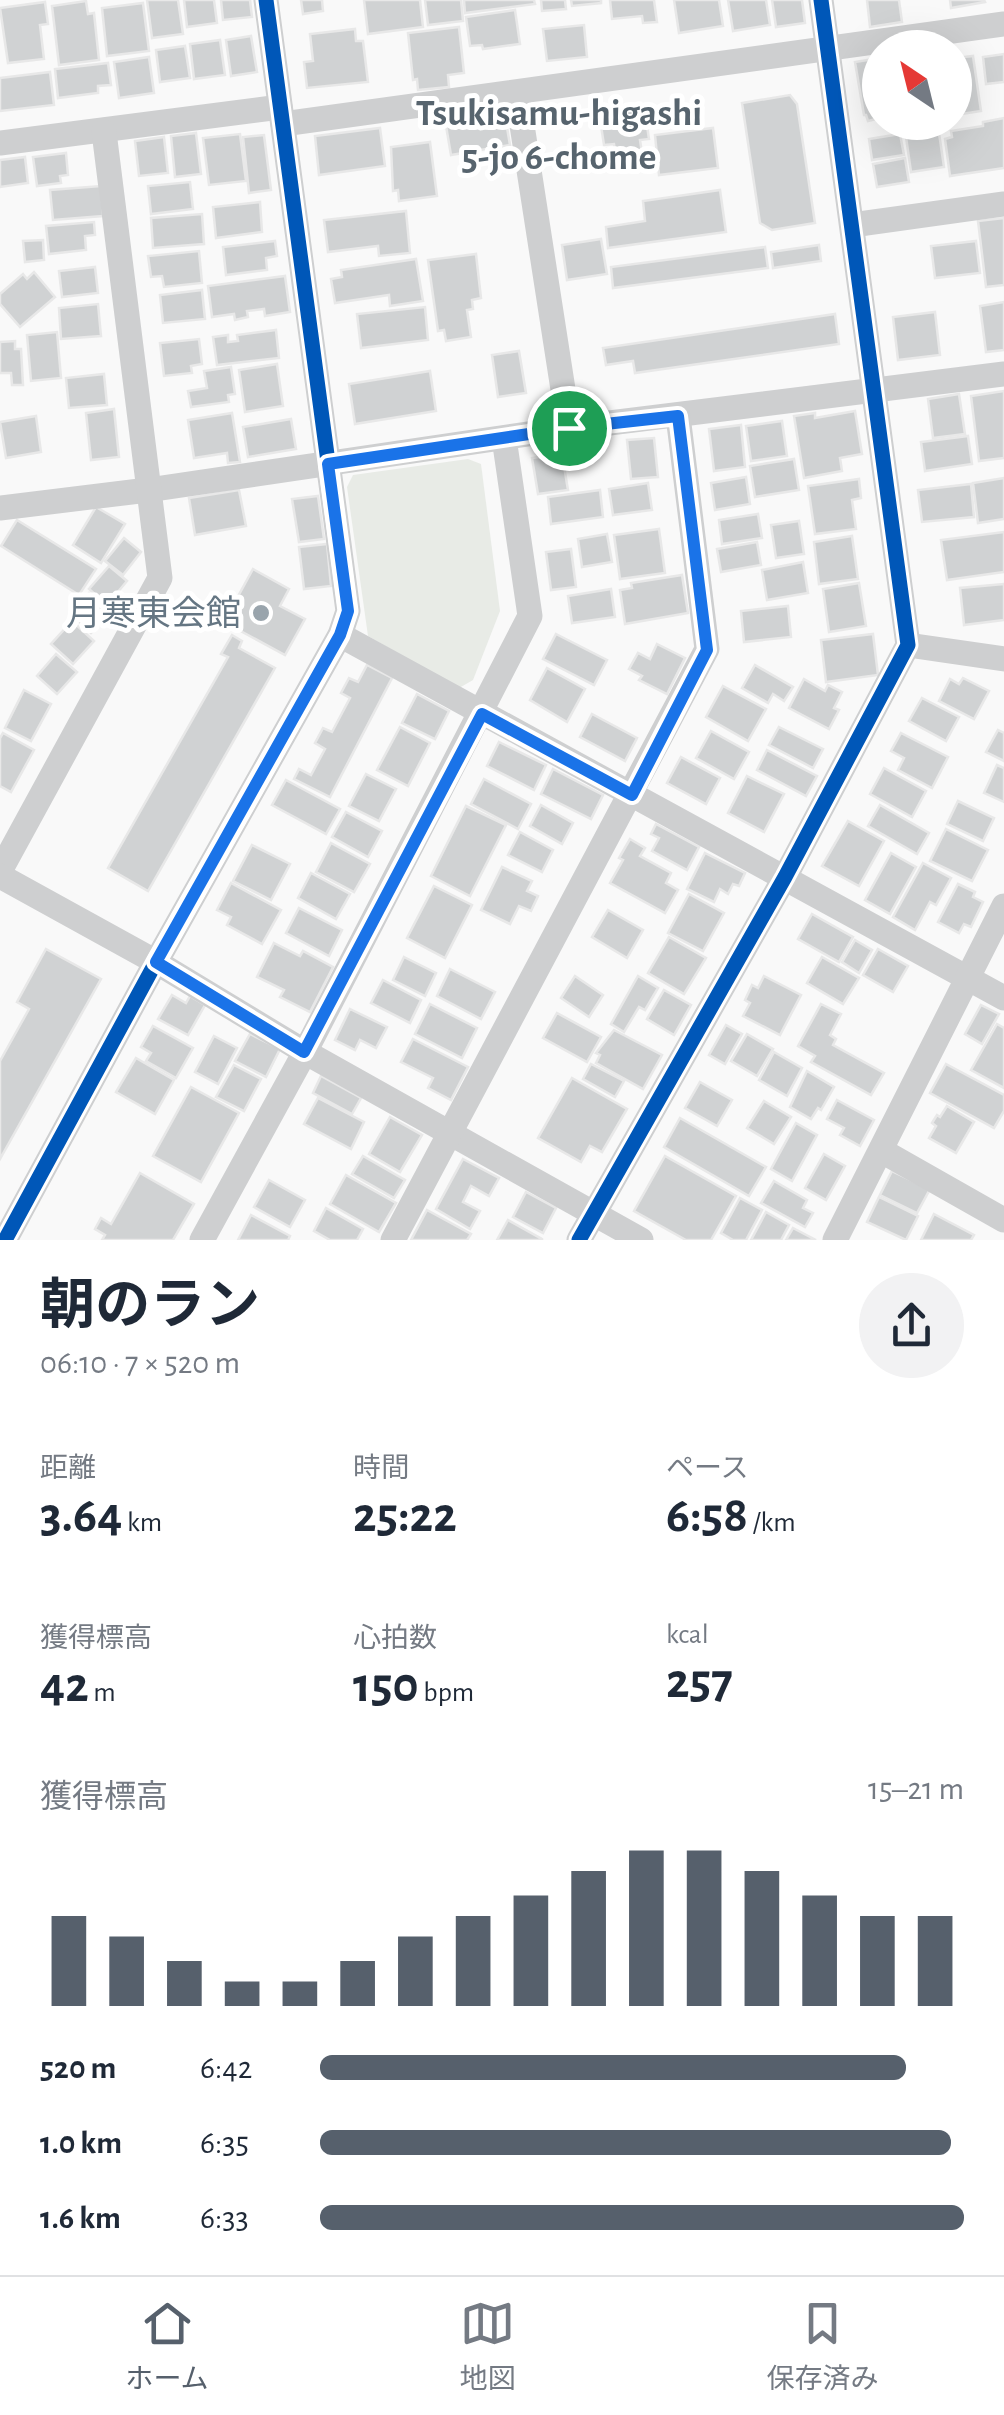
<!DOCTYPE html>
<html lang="ja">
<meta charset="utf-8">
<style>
body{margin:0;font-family:"Alegreya Sans","Noto Sans JP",sans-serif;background:#f2f2f3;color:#1f2937;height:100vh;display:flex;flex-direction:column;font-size:38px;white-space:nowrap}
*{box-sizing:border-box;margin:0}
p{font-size:32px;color:#747a83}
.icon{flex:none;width:55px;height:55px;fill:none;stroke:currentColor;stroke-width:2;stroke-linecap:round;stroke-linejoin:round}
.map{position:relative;height:1240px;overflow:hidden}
.drawer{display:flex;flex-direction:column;background:#fff;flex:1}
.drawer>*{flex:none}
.needle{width:65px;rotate:325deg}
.fabs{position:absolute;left:862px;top:30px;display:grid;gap:20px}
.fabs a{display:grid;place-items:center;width:110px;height:110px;border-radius:50%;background:#fff;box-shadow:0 10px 40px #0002;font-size:50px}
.pin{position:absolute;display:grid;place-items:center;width:85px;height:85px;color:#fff;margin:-42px;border:5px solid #fff;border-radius:50%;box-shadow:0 2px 10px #0007}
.round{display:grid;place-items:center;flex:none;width:105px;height:105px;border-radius:52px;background:#f2f2f3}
.summary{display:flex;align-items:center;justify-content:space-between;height:170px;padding:0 40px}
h1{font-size:55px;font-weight:700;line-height:75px}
.stats{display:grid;grid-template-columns:repeat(3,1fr);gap:15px;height:170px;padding:10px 40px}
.stats div{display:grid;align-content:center}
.stats b{font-size:50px;font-weight:700}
.stats small{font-size:28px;font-weight:400}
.stats p{font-size:28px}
.chart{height:280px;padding:20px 40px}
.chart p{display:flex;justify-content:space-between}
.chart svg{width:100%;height:180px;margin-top:10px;stroke:#56606c;stroke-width:6}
ul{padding:0 40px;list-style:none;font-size:32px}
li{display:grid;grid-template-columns:160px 120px 1fr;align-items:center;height:75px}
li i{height:25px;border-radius:12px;background:#56606c}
.tab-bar{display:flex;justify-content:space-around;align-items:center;height:140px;border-top:2px solid #e0e1e3;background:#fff;font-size:28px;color:#747a83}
.tab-bar a{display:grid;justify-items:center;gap:5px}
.tab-bar .active{color:#56606c}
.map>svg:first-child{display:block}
.green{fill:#e8ebe6}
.building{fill:#d0d2d3;stroke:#e8e8e8;stroke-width:2.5}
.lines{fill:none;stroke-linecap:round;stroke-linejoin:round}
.street{stroke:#cecfd0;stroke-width:25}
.cycleway-casing{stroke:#fff;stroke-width:21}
.cycleway{stroke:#0057b8;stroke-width:15}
.route-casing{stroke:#fff;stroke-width:20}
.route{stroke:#1a73e8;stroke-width:12}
.poi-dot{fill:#99a4ac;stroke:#fff;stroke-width:4}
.labels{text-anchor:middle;stroke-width:10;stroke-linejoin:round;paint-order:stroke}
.poi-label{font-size:35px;fill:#657683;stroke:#fff;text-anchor:end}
.neighbourhood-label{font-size:38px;font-weight:bold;fill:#57646e;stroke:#fff}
</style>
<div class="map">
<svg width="1004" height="1240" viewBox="0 0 1004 1240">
<rect width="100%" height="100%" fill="#f9f9f9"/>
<polygon class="green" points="468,459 481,464 500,611 473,680 459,688 368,636 347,487 353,475"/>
<g class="building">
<polygon points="147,0 178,0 183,34 152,38"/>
<polygon points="184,0 214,0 217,23 187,27"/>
<polygon points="221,0 250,0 252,17 223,20"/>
<polygon points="301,0 322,0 323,11 303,14"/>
<polygon points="364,0 420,0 423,27 368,34"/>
<polygon points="425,0 461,0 463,21 428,25"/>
<polygon points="464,0 534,0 535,4 465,13"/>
<polygon points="541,0 565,0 566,9 542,11"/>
<polygon points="571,0 601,0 601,3 572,6"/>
<polygon points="610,0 654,0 657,22 643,23 642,16 612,19"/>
<polygon points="674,0 719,0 723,26 679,33"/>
<polygon points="728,0 766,0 770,25 733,31"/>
<polygon points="772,0 802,0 805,23 776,27"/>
<polygon points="867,0 899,0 902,22 870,27"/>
<polygon points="950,0 984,0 985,2 951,8"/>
<polygon points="86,1 88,14 94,13 99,60 59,65 52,6"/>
<polygon points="45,2 48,24 40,25 44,59 8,63 0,8"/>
<polygon points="143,3 149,51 107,56 102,8"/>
<polygon points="515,10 520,44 483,49 482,45 470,46 466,17"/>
<polygon points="584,25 587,57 547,61 543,29"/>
<polygon points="459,27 464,73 448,75 449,87 418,90 417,79 413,80 408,33"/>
<polygon points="355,29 356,41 363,41 368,82 307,88 304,62 313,61 310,34"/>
<polygon points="251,36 257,72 231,76 226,40"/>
<polygon points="220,40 225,75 194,79 190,44"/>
<polygon points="185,46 190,78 160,82 156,50"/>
<polygon points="1004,54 1004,82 986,84 983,57"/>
<polygon points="973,56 981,111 955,115 955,58"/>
<polygon points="149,57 154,93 119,98 114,62"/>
<polygon points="880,58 880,118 868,121 866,115 864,115 855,62"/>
<polygon points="108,63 111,85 98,86 98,93 58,98 55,69"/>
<polygon points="50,72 54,105 0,111 0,78"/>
<polygon points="790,95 797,104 815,223 772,230 760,223 742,103"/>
<polygon points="644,106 649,139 640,140 643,160 617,164 614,144 604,145 599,113"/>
<polygon points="504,110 510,145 451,155 445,120"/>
<polygon points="1004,118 1004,168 950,176 945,139 952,137 951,131 983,126 983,122"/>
<polygon points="380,128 385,166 319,175 315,136"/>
<polygon points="713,128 718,168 659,175 655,135"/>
<polygon points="196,133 201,174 175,177 171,136"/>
<polygon points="939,133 944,167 911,172 906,137"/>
<polygon points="240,134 246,181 209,185 203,138"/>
<polygon points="900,134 904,155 872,160 869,139"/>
<polygon points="264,135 271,190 249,193 243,137"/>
<polygon points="164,137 168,173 139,176 135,141"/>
<polygon points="430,142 437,196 399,201 398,190 393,191 391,147"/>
<polygon points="66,153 68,175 60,176 61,183 37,186 33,157"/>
<polygon points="25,157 28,183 0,187 0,160"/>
<polygon points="905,158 909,182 877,187 873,164"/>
<polygon points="190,182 193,209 151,214 148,186"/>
<polygon points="101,186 103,216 53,220 50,190"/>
<polygon points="720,190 726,232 608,248 606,227 645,221 643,201"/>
<polygon points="260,202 262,232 216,238 213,207"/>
<polygon points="406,211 410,253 379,256 378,246 328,252 324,220"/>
<polygon points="202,214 204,244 153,248 151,218"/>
<polygon points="1004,218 1004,285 986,287 978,221"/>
<polygon points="94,222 95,235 85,236 86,250 49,254 46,226"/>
<polygon points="601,239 607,274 567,280 562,245"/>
<polygon points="43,240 44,260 25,262 23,241"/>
<polygon points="275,241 277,256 266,258 267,270 226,275 223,247"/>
<polygon points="976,241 980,273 935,278 931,246"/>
<polygon points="819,245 821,261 773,268 771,252"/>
<polygon points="765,247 768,268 613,288 611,267"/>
<polygon points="199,251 202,283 164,287 162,276 151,277 148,256"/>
<polygon points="476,254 481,298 472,300 473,309 467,310 471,337 446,341 444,330 438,331 428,260"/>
<polygon points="416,259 423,301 390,306 389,295 335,303 331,279 342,277 341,270"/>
<polygon points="95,267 98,293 62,297 59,271"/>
<polygon points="34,272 55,297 20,327 0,304 0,294 23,274 27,279"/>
<polygon points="285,276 290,312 265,316 264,309 247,311 248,317 235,320 234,314 212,317 208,286"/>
<polygon points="202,290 205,319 163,323 160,295"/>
<polygon points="1004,302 1004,350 986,352 980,306"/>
<polygon points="98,304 101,336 61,339 59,308"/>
<polygon points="425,307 428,340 361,348 357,314"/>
<polygon points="935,312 940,355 898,360 893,317"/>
<polygon points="835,314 839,344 635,373 633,361 606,365 603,348"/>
<polygon points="276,330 279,358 217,365 213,337 228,335 228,342 238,341 237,335"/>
<polygon points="57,332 61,378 31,381 27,335"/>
<polygon points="199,339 202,364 191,366 192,373 164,376 160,343"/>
<polygon points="15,341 15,349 21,349 23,385 12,385 11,373 0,373 0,342"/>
<polygon points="519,351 526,393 498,397 492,355"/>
<polygon points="277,364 283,406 245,412 239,370"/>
<polygon points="231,367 235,394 228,395 229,402 191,407 188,391 207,388 204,371"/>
<polygon points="430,371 436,411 355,424 349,384"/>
<polygon points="104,374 107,405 69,408 66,378"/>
<polygon points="1004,391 1004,458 979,461 971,396"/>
<polygon points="959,394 965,434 933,438 928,399"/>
<polygon points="114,409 119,457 91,460 86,413"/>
<polygon points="855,411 862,454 840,458 842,471 804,478 794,416 815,413 815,418"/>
<polygon points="232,413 240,462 228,463 227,453 194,458 188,420"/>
<polygon points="36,416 41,452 6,458 0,422"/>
<polygon points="291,419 296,449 248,457 243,427"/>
<polygon points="782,421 787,456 751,461 746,426"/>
<polygon points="741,425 745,467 714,471 709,429"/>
<polygon points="968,436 972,464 925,471 921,442"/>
<polygon points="654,438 658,477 631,479 627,440"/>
<polygon points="562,454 568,490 538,494 532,458"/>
<polygon points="794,459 799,490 755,497 750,466"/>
<polygon points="746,477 750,504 715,510 711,483"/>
<polygon points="1004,478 1004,519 978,523 973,483"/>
<polygon points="859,479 861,498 852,500 856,529 815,534 808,486"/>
<polygon points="648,483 652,510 613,515 609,489"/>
<polygon points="971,484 974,517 922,522 918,490"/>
<polygon points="239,490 246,526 195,535 189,498"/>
<polygon points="600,490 603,517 551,524 548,497"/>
<polygon points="318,496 324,539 299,542 292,499"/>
<polygon points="96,507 125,524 101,563 73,545"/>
<polygon points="758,514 762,538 722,544 719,520"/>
<polygon points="17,520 96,569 79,595 1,546"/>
<polygon points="799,521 804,554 776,558 771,525"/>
<polygon points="659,529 665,573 620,579 614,535"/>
<polygon points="1004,532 1004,572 947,580 941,540"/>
<polygon points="607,534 612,562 582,567 578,539"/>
<polygon points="852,536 858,579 819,584 814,542"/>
<polygon points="124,538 141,552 123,575 105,561"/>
<polygon points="757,542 761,565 721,572 717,549"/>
<polygon points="327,544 331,586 304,589 299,547"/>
<polygon points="571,549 576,587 551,590 546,552"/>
<polygon points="803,562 808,593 767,600 762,570"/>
<polygon points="109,566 127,581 107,605 89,589"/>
<polygon points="253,569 289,589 280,606 305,619 285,655 224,622"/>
<polygon points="682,575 688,613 625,624 620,590 632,588 631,583"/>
<polygon points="859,583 866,626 829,632 823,589"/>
<polygon points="1004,584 1004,620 964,625 960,588"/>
<polygon points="611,589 615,617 572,623 568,596"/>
<polygon points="89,593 110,613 91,633 70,613"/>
<polygon points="788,606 791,637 744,642 741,611"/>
<polygon points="72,621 94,641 73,664 51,644"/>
<polygon points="556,634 607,660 594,685 543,659"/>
<polygon points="873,634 878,675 826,682 821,640"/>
<polygon points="232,635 242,641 239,648 275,668 148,891 108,868 228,657 221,654"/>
<polygon points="657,644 685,658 667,694 639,680 642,676 629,669 638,653 650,659"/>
<polygon points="56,654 77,672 57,694 37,676"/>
<polygon points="367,665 392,678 330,797 294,779 299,769 311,775 325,749 315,743 323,728 332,732 350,698 341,693 349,678 358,682"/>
<polygon points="755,665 793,687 784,701 773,694 768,703 742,688"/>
<polygon points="547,668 585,689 567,722 530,700"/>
<polygon points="963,678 989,691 974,719 939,701 950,679 959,684"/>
<polygon points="804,679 825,691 828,685 842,692 834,708 839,710 829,729 789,708"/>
<polygon points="723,686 766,709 748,741 706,717"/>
<polygon points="24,690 51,704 31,741 5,728"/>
<polygon points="417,694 449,711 435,739 402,723"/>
<polygon points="922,698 959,717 946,741 909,721"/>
<polygon points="592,714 637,738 625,761 580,737"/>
<polygon points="400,727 430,743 408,786 377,770"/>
<polygon points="779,727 823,749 813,768 769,745"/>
<polygon points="998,730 1004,733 1004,761 986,752"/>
<polygon points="711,731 749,752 734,779 696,758"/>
<polygon points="3,733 34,750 11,792 0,786 0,738"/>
<polygon points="901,733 948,757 932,788 898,770 904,758 891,751"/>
<polygon points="499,742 546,765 534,790 487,766"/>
<polygon points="767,750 817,776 806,796 757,770"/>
<polygon points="681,757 720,778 706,804 667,783"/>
<polygon points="997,765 1004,768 1004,802 984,793"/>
<polygon points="884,768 926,791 912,817 870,794"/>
<polygon points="553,769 603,795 591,819 541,794"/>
<polygon points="366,774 396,789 379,821 349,806"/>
<polygon points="747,776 784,794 764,832 728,813"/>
<polygon points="484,779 531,804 518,829 471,804"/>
<polygon points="286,780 340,809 326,834 272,805"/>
<polygon points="958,801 994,818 983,841 947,824"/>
<polygon points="541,805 573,823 562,844 530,826"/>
<polygon points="880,805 929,833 917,854 868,826"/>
<polygon points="466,806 506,825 470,896 431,876"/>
<polygon points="346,812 382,831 368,857 332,837"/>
<polygon points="848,821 884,841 859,886 822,866"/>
<polygon points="656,824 699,847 687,870 652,851 659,838 651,834"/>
<polygon points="946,829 988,850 972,881 930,861"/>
<polygon points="520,832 553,850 542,872 508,855"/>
<polygon points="630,839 645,848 640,856 671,873 666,883 678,890 665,913 610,883 623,860 619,858"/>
<polygon points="331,843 370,864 354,892 316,872"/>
<polygon points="252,845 290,864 271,900 233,881"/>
<polygon points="705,853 745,873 739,886 733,884 728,894 720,889 714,902 687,889"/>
<polygon points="891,853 916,867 890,914 865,900"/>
<polygon points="923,863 951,878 936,905 930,902 915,930 893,917"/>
<polygon points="502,867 532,881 527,891 538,896 531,911 519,906 510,924 481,910"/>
<polygon points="311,873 350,894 336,919 298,898"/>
<polygon points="231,883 281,910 262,944 227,925 231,917 217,910"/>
<polygon points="958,884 975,892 973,897 983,902 971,927 964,924 959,933 938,922"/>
<polygon points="434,886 472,905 445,958 407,938"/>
<polygon points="689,894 724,913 703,951 668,933"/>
<polygon points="299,908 342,930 329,956 286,933"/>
<polygon points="608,910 643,930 627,958 592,937"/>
<polygon points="812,914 853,937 839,962 798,939"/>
<polygon points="669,937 706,958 684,994 648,973"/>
<polygon points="855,940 872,950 859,973 842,962"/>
<polygon points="274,943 300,956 303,951 333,967 310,1012 280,997 284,990 257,977"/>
<polygon points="46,949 101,979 0,1159 0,1061 29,1009 17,1002"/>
<polygon points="878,949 908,966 893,992 863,975"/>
<polygon points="404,957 436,973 425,996 393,980"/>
<polygon points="822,957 859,978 843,1004 807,983"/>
<polygon points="450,969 495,992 481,1019 437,996"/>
<polygon points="575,976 603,995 589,1017 561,998"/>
<polygon points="638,976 658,988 645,1010 639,1007 624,1032 611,1024"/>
<polygon points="764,976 801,995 780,1035 743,1016 750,1003 745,1000 752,985 758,988"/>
<polygon points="383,980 421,1000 410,1023 371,1003"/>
<polygon points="664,990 691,1005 674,1035 647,1019"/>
<polygon points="172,995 186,1003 190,996 205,1005 188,1035 158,1019"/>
<polygon points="430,1004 477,1028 462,1058 415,1034"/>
<polygon points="821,1004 841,1014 830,1035 836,1039 833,1045 884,1073 871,1095 811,1062 815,1056 798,1046"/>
<polygon points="981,1005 999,1014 982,1044 965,1034"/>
<polygon points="350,1009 387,1027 376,1048 360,1040 355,1050 335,1040"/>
<polygon points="557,1013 601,1037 587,1062 543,1038"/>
<polygon points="997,1024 1004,1028 1004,1088 971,1070"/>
<polygon points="726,1025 742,1034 725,1064 709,1055"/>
<polygon points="153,1026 193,1048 176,1078 146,1061 151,1053 141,1047"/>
<polygon points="614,1030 662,1055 643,1089 596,1063 600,1055 596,1053"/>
<polygon points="250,1034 280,1049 266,1077 235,1061"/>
<polygon points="747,1034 773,1049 757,1076 731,1061"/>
<polygon points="214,1036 237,1048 218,1084 195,1072"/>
<polygon points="413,1039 468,1067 451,1100 428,1088 433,1078 401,1062"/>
<polygon points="774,1052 802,1068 787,1096 759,1080"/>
<polygon points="136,1058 174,1080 155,1114 116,1092"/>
<polygon points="591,1064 624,1081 615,1097 583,1079"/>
<polygon points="946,1064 1004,1095 1004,1111 994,1128 930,1093"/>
<polygon points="234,1065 261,1079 244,1111 216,1097"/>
<polygon points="807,1071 834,1087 821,1110 818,1108 811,1119 790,1107"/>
<polygon points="321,1076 361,1098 352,1114 313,1093"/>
<polygon points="572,1078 627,1109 602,1152 590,1146 581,1162 538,1138"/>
<polygon points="700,1082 732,1100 717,1126 685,1108"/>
<polygon points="191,1087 239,1113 201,1182 153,1156"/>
<polygon points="318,1098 364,1122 351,1149 304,1124"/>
<polygon points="837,1100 874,1120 860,1146 840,1135 844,1128 827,1119"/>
<polygon points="764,1101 791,1117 774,1144 747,1128"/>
<polygon points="947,1106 974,1122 956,1153 929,1138 936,1126 932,1123 937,1115 940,1117"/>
<polygon points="390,1117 422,1135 400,1172 369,1154"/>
<polygon points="680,1118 766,1167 749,1196 664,1147"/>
<polygon points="796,1123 817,1135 792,1181 771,1169"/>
<polygon points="824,1154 845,1166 826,1200 805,1188"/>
<polygon points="363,1156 405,1180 394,1198 352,1174"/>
<polygon points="665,1156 736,1196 711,1240 686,1240 634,1211"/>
<polygon points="463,1159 499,1178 489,1196 471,1186 463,1202 480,1211 470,1229 436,1209"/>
<polygon points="892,1171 930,1189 917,1213 880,1195"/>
<polygon points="140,1173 194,1204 173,1240 102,1240 105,1235 95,1229 101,1218 111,1224"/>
<polygon points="346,1175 396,1203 379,1232 330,1204"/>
<polygon points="269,1180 305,1200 290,1227 254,1207"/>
<polygon points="774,1181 807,1200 803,1208 813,1213 805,1227 761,1203"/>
<polygon points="526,1192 556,1208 543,1233 513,1217"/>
<polygon points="879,1197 918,1216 906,1240 867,1222"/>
<polygon points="740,1198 762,1210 746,1240 733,1240 721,1233"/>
<polygon points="326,1208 363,1229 357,1240 330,1240 314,1231"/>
<polygon points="427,1210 471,1234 467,1240 411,1240"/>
<polygon points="766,1212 789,1225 781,1240 751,1240"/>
<polygon points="934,1214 974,1235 971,1240 921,1240"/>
<polygon points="251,1215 290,1236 288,1240 238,1240"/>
<polygon points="508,1220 542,1239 542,1240 497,1240"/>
<polygon points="793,1228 816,1240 786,1240"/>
</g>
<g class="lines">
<g class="street">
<polyline points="517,93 569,428"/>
<polyline points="283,124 1004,24"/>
<polyline points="0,143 280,107"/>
<polyline points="852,225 1004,204"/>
<polyline points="0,508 148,490 569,428 1004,374"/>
<polyline points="340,635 1004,998"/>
<polyline points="908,645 1004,659"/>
<polyline points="0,871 160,578 104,132"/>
<polyline points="0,876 156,962 305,1052 641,1240"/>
<polyline points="882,1151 1004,1220"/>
<polyline points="5,1240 156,962 340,635 348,611 266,0"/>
<polyline points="202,1240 305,1052 530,616 504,438"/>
<polyline points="393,1240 707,649 678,416"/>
<polyline points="579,1240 785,877 908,645 821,0"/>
<polyline points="835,1240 1004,906"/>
</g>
<g class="cycleway-casing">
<g id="cycleway">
<polyline points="5,1240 156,962 340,635 348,611 266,0"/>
<polyline points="579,1240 785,877 908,645 821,0"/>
</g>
</g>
<use href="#cycleway" class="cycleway"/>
</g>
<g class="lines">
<g class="route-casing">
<polygon id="route" points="678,416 707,650 632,795 482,714 304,1052 156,962 340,635 348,611 328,464 569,428"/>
</g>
<use href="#route" class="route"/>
</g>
<circle class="poi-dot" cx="261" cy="613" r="10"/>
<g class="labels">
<g class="poi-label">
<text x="241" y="625">月寒東会館</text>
</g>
<g class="neighbourhood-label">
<text x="559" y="125">Tsukisamu-higashi<tspan x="559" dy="44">5-jo 6-chome</tspan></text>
</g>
</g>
</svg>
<div class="fabs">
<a><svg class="needle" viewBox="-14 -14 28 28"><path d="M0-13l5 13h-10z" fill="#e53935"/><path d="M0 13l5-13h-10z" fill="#747a83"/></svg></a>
</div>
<div class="pin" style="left:569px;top:428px;background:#1e9e55"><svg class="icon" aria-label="arrive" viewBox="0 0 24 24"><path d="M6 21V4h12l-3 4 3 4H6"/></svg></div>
</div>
<section class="drawer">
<div class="summary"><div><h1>朝のラン</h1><p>06:10 · 7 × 520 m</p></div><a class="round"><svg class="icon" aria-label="share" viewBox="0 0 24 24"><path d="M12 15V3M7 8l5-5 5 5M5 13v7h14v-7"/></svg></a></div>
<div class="stats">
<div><p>距離</p><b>3.64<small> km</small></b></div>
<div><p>時間</p><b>25:22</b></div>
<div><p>ペース</p><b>6:58<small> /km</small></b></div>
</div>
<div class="stats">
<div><p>獲得標高</p><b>42<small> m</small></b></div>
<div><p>心拍数</p><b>150<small> bpm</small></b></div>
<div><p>kcal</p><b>257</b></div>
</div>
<div class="chart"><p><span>獲得標高</span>15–21 m</p>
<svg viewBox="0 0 160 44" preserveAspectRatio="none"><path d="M5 44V22M15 44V27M25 44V33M35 44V38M45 44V38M55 44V33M65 44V27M75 44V22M85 44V17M95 44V11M105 44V6M115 44V6M125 44V11M135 44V17M145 44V22M155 44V22"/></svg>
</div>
<ul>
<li><b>520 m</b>6:42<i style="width:91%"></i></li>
<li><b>1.0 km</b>6:35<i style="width:98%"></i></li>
<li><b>1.6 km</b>6:33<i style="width:100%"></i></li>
</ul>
</section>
<nav class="tab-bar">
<a class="active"><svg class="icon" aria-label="home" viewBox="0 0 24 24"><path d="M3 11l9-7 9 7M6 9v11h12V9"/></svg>ホーム</a>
<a><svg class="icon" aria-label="map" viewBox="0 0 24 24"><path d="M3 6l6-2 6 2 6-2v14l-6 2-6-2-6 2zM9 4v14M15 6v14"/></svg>地図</a>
<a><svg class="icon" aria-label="saved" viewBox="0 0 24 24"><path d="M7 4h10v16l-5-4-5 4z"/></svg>保存済み</a>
</nav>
